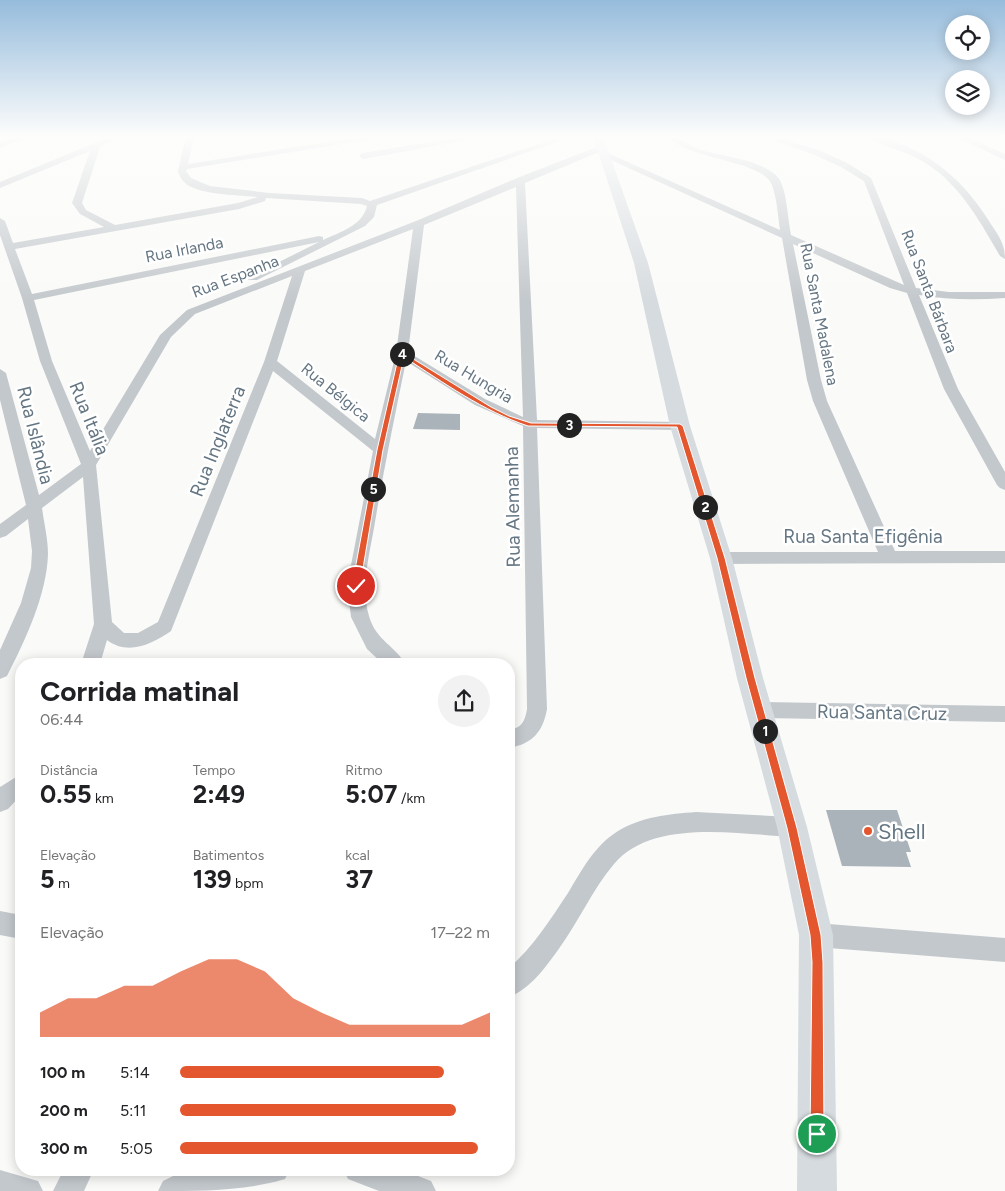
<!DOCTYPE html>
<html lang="pt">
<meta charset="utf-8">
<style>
body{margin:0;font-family:Figtree,sans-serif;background:#f2f2f2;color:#202124;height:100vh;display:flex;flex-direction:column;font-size:19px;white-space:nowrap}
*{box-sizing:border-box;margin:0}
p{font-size:16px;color:#757577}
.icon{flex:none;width:28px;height:28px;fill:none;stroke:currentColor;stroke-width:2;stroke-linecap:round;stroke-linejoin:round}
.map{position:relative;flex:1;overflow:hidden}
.panel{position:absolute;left:15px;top:658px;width:500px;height:518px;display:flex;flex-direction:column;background:#fff;border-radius:20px;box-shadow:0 2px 12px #0003}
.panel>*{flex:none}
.tools{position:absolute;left:945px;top:15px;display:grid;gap:10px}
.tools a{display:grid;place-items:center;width:45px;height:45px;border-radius:50%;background:#fff;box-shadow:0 2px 12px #0003;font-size:25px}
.pin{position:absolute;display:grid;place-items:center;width:42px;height:42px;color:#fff;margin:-21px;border:2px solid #fff;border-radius:50%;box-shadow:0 1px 5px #0007}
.km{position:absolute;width:25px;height:25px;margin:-12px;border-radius:50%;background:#222;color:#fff;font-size:14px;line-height:25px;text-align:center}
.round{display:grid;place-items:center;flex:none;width:52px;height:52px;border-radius:26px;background:#f2f2f2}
.overview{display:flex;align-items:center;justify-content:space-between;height:85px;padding:0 25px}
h1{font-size:28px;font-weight:700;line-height:38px}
.stats{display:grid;grid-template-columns:repeat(3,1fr);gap:8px;height:85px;padding:5px 25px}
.stats div{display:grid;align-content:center}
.stats b{font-size:25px;font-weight:700}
.stats small{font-size:14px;font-weight:400}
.stats p{font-size:14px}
.chart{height:140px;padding:10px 25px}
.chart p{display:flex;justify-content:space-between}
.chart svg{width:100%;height:90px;margin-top:5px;fill:#e4572e;opacity:.7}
ul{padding:0 25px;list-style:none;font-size:16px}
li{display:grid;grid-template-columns:80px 60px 1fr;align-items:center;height:38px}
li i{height:12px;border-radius:6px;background:#e4572e}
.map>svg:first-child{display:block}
.building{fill:#aab3b9}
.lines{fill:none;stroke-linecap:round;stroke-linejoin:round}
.street{fill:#c3c8cc;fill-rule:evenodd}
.secondary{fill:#d6dbdf;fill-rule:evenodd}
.route{fill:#e4572e;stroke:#fff}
.poi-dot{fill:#e4572e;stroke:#fff;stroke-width:2}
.labels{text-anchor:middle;stroke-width:5;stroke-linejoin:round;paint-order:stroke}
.far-street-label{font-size:16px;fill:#657683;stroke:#fff}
.street-label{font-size:19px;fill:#657683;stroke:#fff}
.near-poi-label{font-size:22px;fill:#657683;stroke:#fff;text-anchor:start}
</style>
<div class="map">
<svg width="1005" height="1191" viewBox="0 0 1005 1191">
<rect width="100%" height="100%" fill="#fafaf8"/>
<g class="building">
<polygon points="418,413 460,414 460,430 413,429"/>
<polygon points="826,810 897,810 911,852 906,852 911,867 842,866"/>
</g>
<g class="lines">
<g class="street">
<polygon points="20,136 31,136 0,148 0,143"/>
<path d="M112 136H122L100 147 82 203 86 210 115 225 238 203 258 197C239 195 196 195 184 182 181 179 179 174 178 171L186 136H194L188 164 365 136H383L379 138 187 169 186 171 191 178 210 186 270 193 362 198 370 201 563 136H574L377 205 374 217 365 226 257 280H249L247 278 319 242 34 300 52 361 90 451 160 335 187 310 416 221 517 178 602 145 606 148 603 151 780 230C778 216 777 199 772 185 763 160 688 160 666 136 679 135 691 147 704 151 724 156 772 162 781 182 787 196 788 220 791 235L904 285 864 181 841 167 815 155 761 136H774L821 151 847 163 871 178 916 288 949 292H1005V298C976 300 948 300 919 295L958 389 1005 472V490L1000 488 997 485 944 389 907 293 890 288 793 244 821 380 827 401 895 551H1005V563L721 564 715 562 713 558 715 554 721 552H878L813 401 807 380 782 238 600 155 599 152 525 183 537 420 680 422 687 426 680 430 537 428 547 709C543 732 532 744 509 748V730C522 728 525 721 527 709L523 426 475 405 406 361C395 415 384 468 375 522 370 553 360 586 369 616 376 641 396 646 405 664H383L367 649 351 617 347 586 373 451 273 371 171 631C152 644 128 656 107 640L100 664H81L94 624 83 477 42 508C44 523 48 539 48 554 47 594 25 641 7 676L0 679V650L21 603 31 568 32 551 28 519 6 536 0 538V524L26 505 0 400V369L6 373 39 495 81 464 40 361 22 298 0 235V218L5 221 13 243 104 227 80 214 72 203 90 151 0 188V182ZM516 187 523 417 485 399 408 352 424 225ZM266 198 361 204 367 206C362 226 340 232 323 240V237L319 236 32 294 15 249 239 209 265 201ZM413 229 396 353 375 439 277 361 305 271ZM292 276 264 362 158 622 138 633H124L112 622 96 465 171 337 195 314Z"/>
<polygon points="465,136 482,136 478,138 363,159 359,156 363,153"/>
<path d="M868 136C880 135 890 140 901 144 940 160 967 186 989 221 998 235 1005 243 1005 259L1000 256C978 218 957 179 917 158 902 150 880 146 868 136Z"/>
<polygon points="954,136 964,136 1005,154 1005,160"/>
<polygon points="759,702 1005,706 1005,722 759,718 752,716 749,710 752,704"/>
<polygon points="21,774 21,795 8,809 0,812 0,787"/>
<path d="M696 812 792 817 800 820 803 827 800 834 792 837C739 834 652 818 614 864 592 890 578 923 558 950 545 968 530 989 509 997V968C533 947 550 920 568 893 582 870 594 846 618 831 641 817 669 814 696 812Z"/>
<polygon points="0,911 21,915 21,939 0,935"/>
<polygon points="816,923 1005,938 1005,962 816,947 807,944 804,935 807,926"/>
<polygon points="64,1169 94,1169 84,1191 53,1191"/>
<path d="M208 1169H290L285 1179C245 1191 201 1191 158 1191L163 1181 173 1176Z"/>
<polygon points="343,1169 400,1169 431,1181 436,1191 379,1191 348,1179"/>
<polygon points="0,1170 38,1181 43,1191 0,1191"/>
</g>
<polygon class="secondary" points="593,136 603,136 648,263 690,426 732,558 763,678 807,827 833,935 837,1191 797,1191 799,935 777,827 737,678 710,558 670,426 634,263"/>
</g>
<linearGradient id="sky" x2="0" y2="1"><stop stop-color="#96bcdc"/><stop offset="0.45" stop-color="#fdfdfc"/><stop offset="1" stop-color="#fdfdfc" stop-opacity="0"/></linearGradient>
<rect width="1005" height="303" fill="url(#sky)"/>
<path class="route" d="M402 352 491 407 509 416 531 423 680 424 683 426 725 558 755 678 797 828 821 935 823 962 824 1134 822 1138 817 1140 812 1138 810 1134 812 962 810 935 787 828 746 678 717 558 677 427 528 426C483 411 444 383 404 357L383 450 360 586 356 588 352 586 377 450 399 354Z"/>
<circle class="poi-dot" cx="868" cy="831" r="5"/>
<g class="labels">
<g class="far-street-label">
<text transform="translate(184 249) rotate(-11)" y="6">Rua Irlanda</text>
<text transform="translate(235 276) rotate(-21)" y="6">Rua Espanha</text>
<text transform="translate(930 291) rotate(69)" y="6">Rua Santa Bárbara</text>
<text transform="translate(820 314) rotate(79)" y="6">Rua Santa Madalena</text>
<text transform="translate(474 376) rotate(31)" y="6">Rua Hungria</text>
<text transform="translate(336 392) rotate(39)" y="6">Rua Bélgica</text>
</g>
<g class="street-label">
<text transform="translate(90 418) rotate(68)" y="7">Rua Itália</text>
<text transform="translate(36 435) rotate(76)" y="7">Rua Islândia</text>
<text transform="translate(217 441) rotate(-68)" y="7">Rua Inglaterra</text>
<text transform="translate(512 507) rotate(-91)" y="7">Rua Alemanha</text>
<text x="863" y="543">Rua Santa Efigênia</text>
<text transform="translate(882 712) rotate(1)" y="7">Rua Santa Cruz</text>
</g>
<g class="near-poi-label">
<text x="878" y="839">Shell</text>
</g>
</g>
</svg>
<div class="tools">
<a><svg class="icon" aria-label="locate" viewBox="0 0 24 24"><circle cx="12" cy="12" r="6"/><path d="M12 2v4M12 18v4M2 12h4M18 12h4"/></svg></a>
<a><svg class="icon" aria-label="layers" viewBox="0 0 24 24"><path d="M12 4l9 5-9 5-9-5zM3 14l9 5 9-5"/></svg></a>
</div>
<div class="pin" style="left:817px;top:1134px;background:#1e9e55"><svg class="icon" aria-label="arrive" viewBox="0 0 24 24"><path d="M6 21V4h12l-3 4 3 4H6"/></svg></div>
<div class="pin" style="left:356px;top:586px;background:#d93025"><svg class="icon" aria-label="check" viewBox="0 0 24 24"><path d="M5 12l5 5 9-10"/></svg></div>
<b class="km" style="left:765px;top:731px">1</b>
<b class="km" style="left:705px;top:507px">2</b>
<b class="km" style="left:569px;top:425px">3</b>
<b class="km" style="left:402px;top:354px">4</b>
<b class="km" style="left:373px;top:489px">5</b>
<section class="panel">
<div class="overview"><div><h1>Corrida matinal</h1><p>06:44</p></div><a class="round"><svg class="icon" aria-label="share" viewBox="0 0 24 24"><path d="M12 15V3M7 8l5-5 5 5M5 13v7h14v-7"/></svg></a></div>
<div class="stats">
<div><p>Distância</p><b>0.55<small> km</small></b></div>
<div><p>Tempo</p><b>2:49</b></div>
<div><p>Ritmo</p><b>5:07<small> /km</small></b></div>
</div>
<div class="stats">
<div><p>Elevação</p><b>5<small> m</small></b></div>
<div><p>Batimentos</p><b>139<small> bpm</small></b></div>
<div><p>kcal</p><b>37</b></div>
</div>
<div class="chart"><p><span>Elevação</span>17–22 m</p>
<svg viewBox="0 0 160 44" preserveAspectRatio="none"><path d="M0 44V32L10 25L20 25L30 19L40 19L50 12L60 6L70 6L80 12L90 25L100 32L110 38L120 38L130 38L140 38L150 38L160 32V44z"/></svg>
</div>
<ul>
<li><b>100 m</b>5:14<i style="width:85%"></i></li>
<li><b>200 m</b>5:11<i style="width:89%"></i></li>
<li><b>300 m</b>5:05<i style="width:96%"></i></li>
</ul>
</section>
</div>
